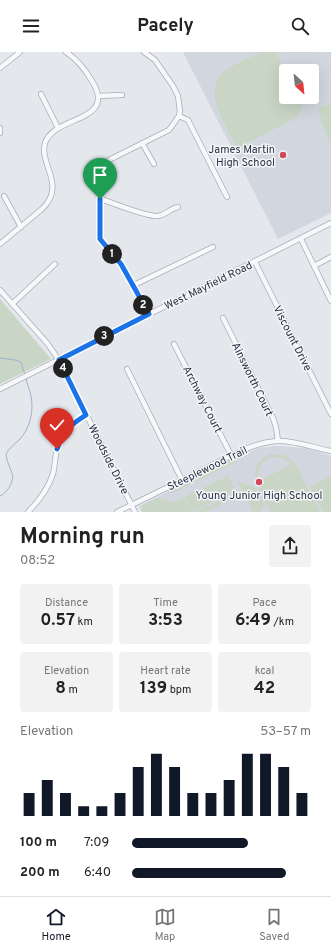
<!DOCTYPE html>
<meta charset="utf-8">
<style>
body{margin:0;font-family:Overpass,sans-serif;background:#f2f2f2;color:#222;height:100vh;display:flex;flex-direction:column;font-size:15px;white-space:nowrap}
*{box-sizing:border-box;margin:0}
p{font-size:13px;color:#767676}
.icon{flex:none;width:22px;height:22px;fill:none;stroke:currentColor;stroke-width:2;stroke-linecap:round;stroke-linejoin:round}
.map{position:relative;height:460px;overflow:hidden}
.panel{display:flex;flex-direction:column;background:#fff;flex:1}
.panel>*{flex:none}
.needle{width:26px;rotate:153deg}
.controls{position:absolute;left:279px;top:12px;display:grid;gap:8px}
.controls a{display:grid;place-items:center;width:40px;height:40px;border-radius:4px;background:#fff;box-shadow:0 4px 16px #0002;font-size:20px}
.pin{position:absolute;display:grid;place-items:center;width:34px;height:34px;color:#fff;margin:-41px -17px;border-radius:50% 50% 50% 0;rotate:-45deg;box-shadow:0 0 4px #0007}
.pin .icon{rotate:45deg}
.km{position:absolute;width:20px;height:20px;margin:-10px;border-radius:50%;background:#222;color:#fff;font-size:11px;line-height:20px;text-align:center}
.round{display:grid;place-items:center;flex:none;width:42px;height:42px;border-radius:4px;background:#f2f2f2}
.summary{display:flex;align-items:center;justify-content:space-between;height:68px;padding:0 20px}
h1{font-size:22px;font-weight:700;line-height:30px}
.metrics{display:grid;grid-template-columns:repeat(3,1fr);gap:6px;height:68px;padding:4px 20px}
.metrics div{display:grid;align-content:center;border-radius:4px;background:#f2f2f2;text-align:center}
.metrics b{font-size:17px;font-weight:700}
.metrics small{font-size:11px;font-weight:400}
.metrics p{font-size:11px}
.chart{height:112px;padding:8px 20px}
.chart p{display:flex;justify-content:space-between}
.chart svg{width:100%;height:72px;margin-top:4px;stroke:#111827;stroke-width:6}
ul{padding:0 20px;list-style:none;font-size:13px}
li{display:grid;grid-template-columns:64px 48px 1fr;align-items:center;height:30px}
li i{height:10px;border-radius:5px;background:#111827}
header{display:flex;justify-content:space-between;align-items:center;height:52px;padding:0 20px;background:#fff;font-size:18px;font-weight:700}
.menu{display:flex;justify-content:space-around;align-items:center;height:56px;border-top:1px solid #e0e0e0;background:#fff;font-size:11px;color:#767676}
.menu a{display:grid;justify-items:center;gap:2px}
.menu .on{color:#111827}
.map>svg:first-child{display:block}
.built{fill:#d2d6de;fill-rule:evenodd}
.green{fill:#c9d6c5;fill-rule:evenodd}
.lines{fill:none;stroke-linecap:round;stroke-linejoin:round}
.stream{stroke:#9fb4cc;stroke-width:1}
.minor-casing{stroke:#a9aeb7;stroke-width:6}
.minor{stroke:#f7f8fa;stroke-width:4.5}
.route-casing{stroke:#fff;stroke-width:8}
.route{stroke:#1a73e8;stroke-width:5}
.poi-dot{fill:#d1495b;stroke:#f4f6f9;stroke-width:1.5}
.labels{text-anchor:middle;stroke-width:3;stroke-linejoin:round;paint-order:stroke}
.poi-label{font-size:11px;fill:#2b3445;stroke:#f4f6f9;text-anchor:end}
.street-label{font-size:11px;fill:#2b3445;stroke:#f4f6f9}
</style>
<header><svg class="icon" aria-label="menu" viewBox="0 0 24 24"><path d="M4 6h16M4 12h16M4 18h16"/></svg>Pacely<svg class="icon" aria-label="search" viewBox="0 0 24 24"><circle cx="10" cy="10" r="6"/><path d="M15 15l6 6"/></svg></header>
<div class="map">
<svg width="331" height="460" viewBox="0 0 331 460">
<rect width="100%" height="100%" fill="#e4e7ec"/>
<g class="built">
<path d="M183 0H331V161L278 187ZM286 19H312V45H286Z"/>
<polygon points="275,394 305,396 331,404 331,460 142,460 139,454 234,407 259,396"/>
</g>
<g class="green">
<path d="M262 0H276L286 20V45H299L303 53 296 66 237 96C227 75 200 38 225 19 236 11 250 6 262 0Z"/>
<polygon points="331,51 331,94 321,70 318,56"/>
<polygon points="0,247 51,307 0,332"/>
<path d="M271 402 284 403 294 410 320 460H271C261 441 241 414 271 402ZM272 405 283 406 292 412 259 429C256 418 261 409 272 405Z"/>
<polygon points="235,405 236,406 235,410 172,441 168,440 170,437"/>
<polygon points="228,424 234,436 232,440 192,460 185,445"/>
<polygon points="331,424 331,460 323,460 310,434"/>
<polygon points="238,430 255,435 265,454 260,457 262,460 253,460"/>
<polygon points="235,438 240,447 237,448 235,445 206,460 196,460 232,442"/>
<polygon points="157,446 173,450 184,446 191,460 142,460 141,454"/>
</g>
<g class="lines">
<g class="stream">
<polyline points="0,306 15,308 21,310 25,323"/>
<path d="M0 444C8 440 12 432 13 424L7 408 6 402C9 396 14 393 19 388 30 377 34 359 31 344 30 338 27 333 26 326"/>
</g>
<g class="minor-casing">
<g id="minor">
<polyline points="144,0 155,8 173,34 178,44 180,59 179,64 169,78 107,109 105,111 101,138 99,181 100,187 121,213 149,262"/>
<polyline points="0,16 20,0"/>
<polyline points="41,42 58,76"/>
<polyline points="98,44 122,43"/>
<polyline points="179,64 188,68 227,145"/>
<polyline points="0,81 0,76"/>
<polyline points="142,91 154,112"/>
<polyline points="4,144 21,175"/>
<path d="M100 147C114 151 146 165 158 164 166 163 171 156 178 155"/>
<polyline points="301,187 331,249"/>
<path d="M0 192 42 157C67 133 39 113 45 91 54 63 118 71 92 29 85 17 78 8 66 0"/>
<polyline points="255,210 331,362"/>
<polyline points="314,214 331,205"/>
<polyline points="132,234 213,195"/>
<polyline points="0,238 47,291 59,308 135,460"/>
<polyline points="12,252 55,212"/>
<polyline points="223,266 273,366 276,375 278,389"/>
<polyline points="174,292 231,403"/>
<polyline points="127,317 182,428"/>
<polyline points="0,337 331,171"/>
<path d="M28 460C39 449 48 437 53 422 55 413 55 405 57 397 60 381 72 372 86 363"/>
<path d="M117 460C146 446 175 432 204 417 228 406 250 391 277 389 296 388 313 396 331 399"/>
</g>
</g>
<use href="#minor" class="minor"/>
</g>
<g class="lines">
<g class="route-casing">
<path id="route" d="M57 397C63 379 70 373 86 363L59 308 149 262 121 212 100 187V147"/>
</g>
<use href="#route" class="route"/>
</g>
<g class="poi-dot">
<circle cx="283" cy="103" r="4"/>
<circle cx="259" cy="430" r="4"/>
</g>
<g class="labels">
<g class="poi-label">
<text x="275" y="101">James Martin<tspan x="275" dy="13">High School</tspan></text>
<text x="259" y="447" text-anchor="middle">Young Junior High School</text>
</g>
<g class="street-label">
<text transform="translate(208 233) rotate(-26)" y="4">West Mayfield Road</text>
<text transform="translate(293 286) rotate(63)" y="4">Viscount Drive</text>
<text transform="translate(253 327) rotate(64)" y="4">Ainsworth Court</text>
<text transform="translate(203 347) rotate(63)" y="4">Archway Court</text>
<text transform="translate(109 407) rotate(63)" y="4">Woodside Drive</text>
<text transform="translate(207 416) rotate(-26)" y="4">Steeplewood Trail</text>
</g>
</g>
</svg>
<div class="controls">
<a><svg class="needle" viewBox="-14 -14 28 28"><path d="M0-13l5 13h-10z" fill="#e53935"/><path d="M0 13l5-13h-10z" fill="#767676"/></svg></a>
</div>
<div class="pin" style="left:100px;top:147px;background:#1e9e55"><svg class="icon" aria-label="arrive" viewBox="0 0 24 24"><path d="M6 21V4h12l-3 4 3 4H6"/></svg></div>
<div class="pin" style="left:57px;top:397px;background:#d93025"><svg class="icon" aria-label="check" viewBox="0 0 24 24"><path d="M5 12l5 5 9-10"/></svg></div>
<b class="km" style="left:112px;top:202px">1</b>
<b class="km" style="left:143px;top:253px">2</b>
<b class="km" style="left:104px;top:284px">3</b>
<b class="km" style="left:63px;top:316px">4</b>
</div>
<section class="panel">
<div class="summary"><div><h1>Morning run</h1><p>08:52</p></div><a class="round"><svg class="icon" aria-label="share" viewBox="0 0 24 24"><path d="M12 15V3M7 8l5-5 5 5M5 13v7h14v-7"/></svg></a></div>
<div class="metrics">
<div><p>Distance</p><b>0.57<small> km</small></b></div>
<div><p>Time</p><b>3:53</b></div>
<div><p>Pace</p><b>6:49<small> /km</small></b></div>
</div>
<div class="metrics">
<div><p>Elevation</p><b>8<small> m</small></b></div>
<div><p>Heart rate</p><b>139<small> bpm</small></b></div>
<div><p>kcal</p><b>42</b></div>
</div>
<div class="chart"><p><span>Elevation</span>53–57 m</p>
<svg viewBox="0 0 160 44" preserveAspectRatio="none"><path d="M5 44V30M15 44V22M25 44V30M35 44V38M45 44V38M55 44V30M65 44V14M75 44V6M85 44V14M95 44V30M105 44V30M115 44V22M125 44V6M135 44V6M145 44V14M155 44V30"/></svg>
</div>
<ul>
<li><b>100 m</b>7:09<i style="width:65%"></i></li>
<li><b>200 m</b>6:40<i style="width:86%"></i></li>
</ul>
</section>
<nav class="menu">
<a class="on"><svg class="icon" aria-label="home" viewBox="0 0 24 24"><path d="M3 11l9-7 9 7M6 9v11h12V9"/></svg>Home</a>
<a><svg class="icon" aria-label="map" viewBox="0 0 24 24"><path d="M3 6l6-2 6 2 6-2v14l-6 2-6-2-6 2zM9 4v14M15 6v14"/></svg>Map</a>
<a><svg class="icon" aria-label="saved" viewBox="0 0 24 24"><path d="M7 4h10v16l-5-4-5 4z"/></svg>Saved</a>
</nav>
